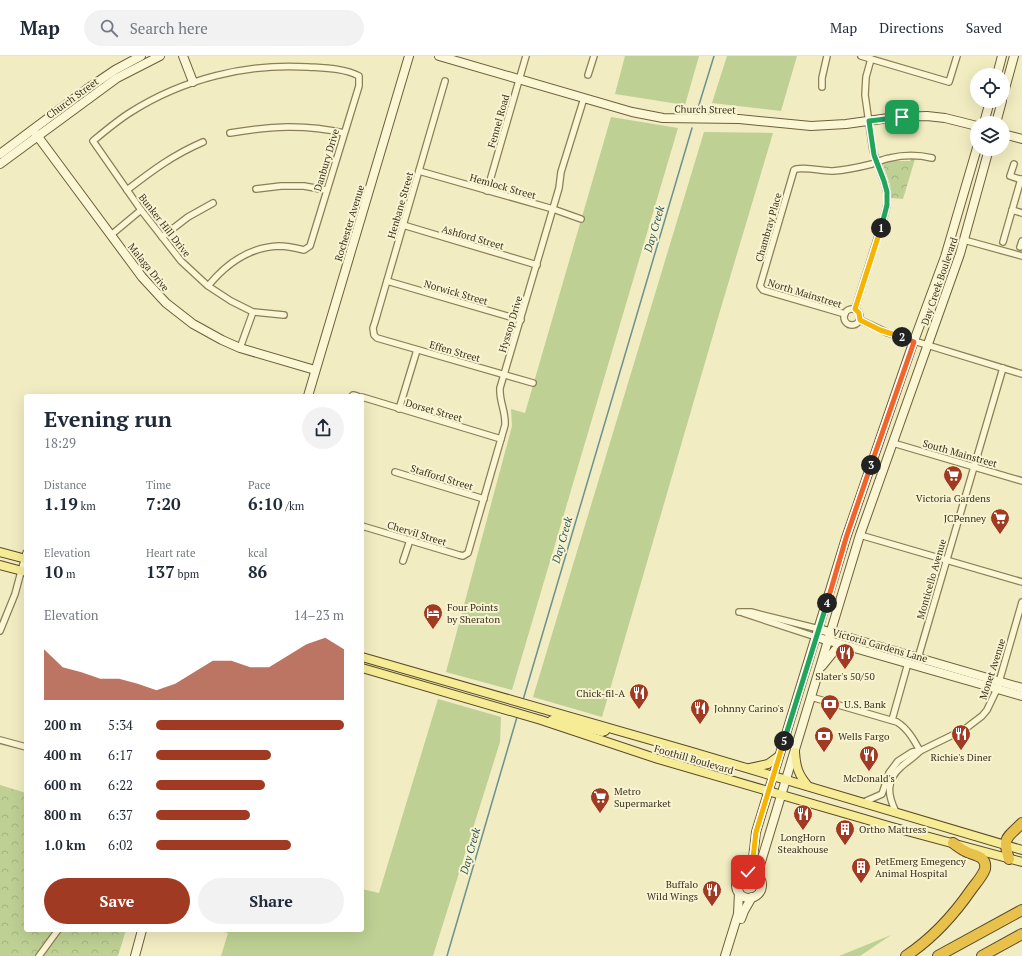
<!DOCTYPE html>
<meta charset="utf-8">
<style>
body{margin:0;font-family:"PT Serif",serif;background:#f2f2f3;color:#1f2937;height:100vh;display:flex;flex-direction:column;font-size:15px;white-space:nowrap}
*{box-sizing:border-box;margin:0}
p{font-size:13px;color:#747a83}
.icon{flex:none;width:22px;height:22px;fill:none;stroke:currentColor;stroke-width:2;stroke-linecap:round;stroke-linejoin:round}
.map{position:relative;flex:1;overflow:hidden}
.details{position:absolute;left:24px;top:338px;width:340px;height:538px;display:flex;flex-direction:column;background:#fff;border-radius:4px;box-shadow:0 4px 16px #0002}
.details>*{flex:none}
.buttons{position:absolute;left:970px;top:12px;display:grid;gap:8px}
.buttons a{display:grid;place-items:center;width:40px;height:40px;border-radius:50%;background:#fff;box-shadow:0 4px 16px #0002;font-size:20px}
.pin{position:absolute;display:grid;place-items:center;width:34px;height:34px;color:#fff;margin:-17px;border-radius:8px;box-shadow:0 2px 6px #0006}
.km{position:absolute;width:20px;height:20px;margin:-10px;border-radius:50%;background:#222;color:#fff;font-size:11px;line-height:20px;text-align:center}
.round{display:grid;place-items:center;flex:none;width:42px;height:42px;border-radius:21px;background:#f2f2f3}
.headline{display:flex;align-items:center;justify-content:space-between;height:68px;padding:0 20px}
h1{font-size:22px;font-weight:700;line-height:30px}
.figures{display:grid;grid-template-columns:repeat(3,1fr);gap:6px;height:68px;padding:4px 20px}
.figures div{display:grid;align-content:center}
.figures b{font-size:17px;font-weight:700}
.figures small{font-size:11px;font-weight:400}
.figures p{font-size:11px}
.chart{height:112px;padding:8px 20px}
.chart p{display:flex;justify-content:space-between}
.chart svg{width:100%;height:72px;margin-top:4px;fill:#a03a22;opacity:.7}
.action{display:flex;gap:8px;margin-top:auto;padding:8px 20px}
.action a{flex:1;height:46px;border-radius:24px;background:#a03a22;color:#fff;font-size:16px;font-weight:700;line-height:46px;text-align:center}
.action a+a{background:#f2f2f3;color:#1f2937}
ul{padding:0 20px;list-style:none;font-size:13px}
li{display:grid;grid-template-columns:64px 48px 1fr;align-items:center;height:30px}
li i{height:10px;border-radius:5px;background:#a03a22}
header{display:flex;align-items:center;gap:24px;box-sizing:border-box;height:56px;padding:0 20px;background:#fff;border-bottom:1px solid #e0e1e3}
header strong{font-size:19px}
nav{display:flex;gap:22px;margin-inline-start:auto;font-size:14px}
.search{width:280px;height:36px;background:#f2f2f3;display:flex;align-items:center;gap:10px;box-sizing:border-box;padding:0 14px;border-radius:22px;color:#747a83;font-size:15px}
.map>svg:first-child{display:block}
.green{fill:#bed094}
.forest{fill:url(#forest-crowns)}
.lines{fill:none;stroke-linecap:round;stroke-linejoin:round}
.stream{stroke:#6a9290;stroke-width:1.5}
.street-casing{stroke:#8c7e57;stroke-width:8}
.secondary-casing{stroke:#6e5f3a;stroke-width:10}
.primary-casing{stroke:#5a4a2c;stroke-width:10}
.highway-casing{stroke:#5a4a2c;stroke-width:12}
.street{stroke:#fbf7d5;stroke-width:5.5}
.secondary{stroke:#fbf7d5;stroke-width:8}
.primary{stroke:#f7ec96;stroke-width:8}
.highway{stroke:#e7c14b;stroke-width:10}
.split-1-casing{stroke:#fff;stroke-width:8}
.split-2-casing{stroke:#fff;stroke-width:8}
.split-3-casing{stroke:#fff;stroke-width:8}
.split-4-casing{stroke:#fff;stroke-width:8}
.split-5-casing{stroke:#fff;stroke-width:8}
.split-6-casing{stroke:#fff;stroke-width:8}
.split-1{stroke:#22a559;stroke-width:5}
.split-2{stroke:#f5b400;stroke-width:5}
.split-3{stroke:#f0652b;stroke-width:5}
.split-4{stroke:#f0652b;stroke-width:5}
.split-5{stroke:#22a559;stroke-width:5}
.split-6{stroke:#f5b400;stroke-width:5}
.labels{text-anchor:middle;stroke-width:4;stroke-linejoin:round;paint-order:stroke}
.street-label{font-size:10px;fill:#3b311d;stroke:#f8f4d2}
.poi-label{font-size:10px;fill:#3b311d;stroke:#f8f4d2;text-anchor:start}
.water-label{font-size:11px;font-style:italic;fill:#2b555c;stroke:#f8f4d2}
</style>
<header>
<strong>Map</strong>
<div class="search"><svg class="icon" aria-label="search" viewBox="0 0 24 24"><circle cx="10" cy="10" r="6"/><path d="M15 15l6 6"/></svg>Search here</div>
<nav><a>Map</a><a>Directions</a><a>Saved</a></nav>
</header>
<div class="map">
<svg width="1022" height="900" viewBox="0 0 1022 900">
<defs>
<pattern id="forest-crowns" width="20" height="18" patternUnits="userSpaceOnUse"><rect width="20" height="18" fill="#bed094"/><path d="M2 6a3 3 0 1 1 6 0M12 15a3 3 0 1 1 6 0" fill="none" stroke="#a4b37f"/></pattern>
</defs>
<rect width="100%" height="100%" fill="#f1ecc1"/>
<g class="green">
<polygon points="625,0 699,0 685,49 615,38"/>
<polygon points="727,0 797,0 781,55 712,47"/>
<polygon points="611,61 678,72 512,634 446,616 512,370 511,353 525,357"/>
<polygon points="704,76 773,77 720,255 602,661 533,641"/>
<polygon points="438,643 501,661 500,686 433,900 221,900 228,877 217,874 362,874 362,833 379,837"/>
<polygon points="891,879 860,900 839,900"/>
</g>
<g class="forest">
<polygon points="894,103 896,105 910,105 911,103 915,103 903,143 891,142 890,128 882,106"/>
<polygon points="0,729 26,737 26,874 126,874 118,900 0,900"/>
</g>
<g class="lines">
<g class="stream">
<polyline points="698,52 714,0"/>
<polyline points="523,644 692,72"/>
<polyline points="447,900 517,661"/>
</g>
<g class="street-casing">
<g id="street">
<polyline points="861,0 949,26 957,0"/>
<polyline points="588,19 594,0"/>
<polyline points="445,25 375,266 373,272 374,279 377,282 533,327"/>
<polyline points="822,31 822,22 827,0"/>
<path d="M230 77C270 70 305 68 344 77"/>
<polyline points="1014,108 1010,120 1022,124"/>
<polyline points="419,115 553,153 581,163"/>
<polyline points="256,133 281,130 304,130 326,134"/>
<path d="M127 134C153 114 173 99 203 86"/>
<polyline points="487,135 526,0"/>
<polyline points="1012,154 1022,157"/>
<polyline points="403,169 537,209"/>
<polyline points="111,179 141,154"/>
<polyline points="162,181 188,161 213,147"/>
<polyline points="964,184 1022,200"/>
<polyline points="1003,186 1021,123"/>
<polyline points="1020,191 1022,185"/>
<polyline points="387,225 521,264"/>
<path d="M208 230C226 208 250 191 279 190 288 190 296 192 304 194L310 190 359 30V20C344 12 324 12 308 11 247 7 183 23 131 56 118 64 105 75 93 85L141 154 181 205 208 230 231 245 253 256 284 259"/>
<circle cx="852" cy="261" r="8"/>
<polyline points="855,253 884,161 887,149 887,137 885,128 873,95 865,39 866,21 871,3"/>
<path d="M845 258 763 234 760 230 794 114C799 110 824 115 833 115 846 114 860 111 872 108 878 106 883 103 890 102 903 99 919 99 932 102"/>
<polyline points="860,264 888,277 1022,318"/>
<polyline points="240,292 253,256"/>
<polyline points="352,340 353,339 357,340"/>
<polyline points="362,341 501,383"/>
<polyline points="399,353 417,294"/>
<polyline points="893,387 1022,425"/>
<polyline points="395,416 484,443"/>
<path d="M362 470 459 499 463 500 468 497 505 369C506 356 499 345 500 332L559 132 561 116 584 42"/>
<polyline points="860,479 1022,526"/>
<polyline points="403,505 410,484"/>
<polyline points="739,556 751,556 819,573"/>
<polyline points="743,557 816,581"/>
<polyline points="0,575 15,538 26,497"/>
<polyline points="918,602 1003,312"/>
<path d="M811 641 897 666C908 673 914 684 920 695"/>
<polyline points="892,664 908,607"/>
<polyline points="0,684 26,691"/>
<polyline points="864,746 882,738 889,717 898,705 912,696 920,695 965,673 982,660 987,654 997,633 1022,546"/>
<path d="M896 756C888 740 885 725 901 711 907 705 914 702 920 695"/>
<polyline points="39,900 58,874"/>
</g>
</g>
<g class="secondary-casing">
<g id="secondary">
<polyline points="183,0 193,26"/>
<polyline points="439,0 632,56 663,62 739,63 811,70 846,68 896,61 927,60 945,62 977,70"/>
<polyline points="997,19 1002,0"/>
<polyline points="1003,40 1014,0"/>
<polyline points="984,67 990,45"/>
<polyline points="996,67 1002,45"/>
<polyline points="33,74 142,221 166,247 193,268 222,284 240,292 315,314"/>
<polyline points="1003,78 1022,83"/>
<polyline points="0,98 87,33 115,14 141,0"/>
<polyline points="0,108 117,22 160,0"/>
<polyline points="308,340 409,0"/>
<polyline points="819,573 1022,632"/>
<polyline points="816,581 1022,640"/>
<polyline points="822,610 835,594 848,591"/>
<polyline points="747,816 753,802 756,776 846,482 911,293 945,201 977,92"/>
<circle cx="749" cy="829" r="13"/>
<polyline points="757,819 860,479 960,198 989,93"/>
<polyline points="741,863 744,855 752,841"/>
<polyline points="135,900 142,874"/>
<polyline points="725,900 738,858 739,836"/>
</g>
</g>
<g class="primary-casing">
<g id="primary">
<polyline points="0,496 26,503"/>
<polyline points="0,509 26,516"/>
<polyline points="362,601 689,695 1022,794"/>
<polyline points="362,612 541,664 658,703 892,771 1022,806"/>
<polyline points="552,664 555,663 602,676 605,675 607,672"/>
<path d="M795 696C796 711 798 718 808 730"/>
<polyline points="750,712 768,708 779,700"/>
</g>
</g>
<g class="highway-casing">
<g id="highway">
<path d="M1009 803C1002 781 1007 782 1022 767"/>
<path d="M906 900C933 882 953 860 971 834 976 827 982 821 985 813 987 799 974 800 965 795 961 793 957 790 953 787"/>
<polyline points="938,900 1022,854"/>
<polyline points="982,900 1022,878"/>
</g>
</g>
<use href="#street" class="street"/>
<use href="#secondary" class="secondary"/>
<use href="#primary" class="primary"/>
<use href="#highway" class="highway"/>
</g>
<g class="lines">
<g class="split-1-casing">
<polyline id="split-1" points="881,172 887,149 887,136 884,125 874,99 869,65 902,61"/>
</g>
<g class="split-2-casing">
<polyline id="split-2" points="881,172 855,253 859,257 860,264 880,274 902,281"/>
</g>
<g class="split-3-casing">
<polyline id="split-3" points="871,409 914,286 902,281"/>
</g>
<g class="split-4-casing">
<polyline id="split-4" points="827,547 846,482 871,409"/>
</g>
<g class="split-5-casing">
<polyline id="split-5" points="784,685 827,547"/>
</g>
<g class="split-6-casing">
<polyline id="split-6" points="748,816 753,802 756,776 784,685"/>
</g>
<use href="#split-1" class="split-1"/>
<use href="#split-2" class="split-2"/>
<use href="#split-3" class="split-3"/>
<use href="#split-4" class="split-4"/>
<use href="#split-5" class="split-5"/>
<use href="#split-6" class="split-6"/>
</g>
<defs>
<g id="supermarket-pin" transform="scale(1)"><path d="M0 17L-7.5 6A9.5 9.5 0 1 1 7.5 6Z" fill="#a03a22" stroke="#f8f4d2"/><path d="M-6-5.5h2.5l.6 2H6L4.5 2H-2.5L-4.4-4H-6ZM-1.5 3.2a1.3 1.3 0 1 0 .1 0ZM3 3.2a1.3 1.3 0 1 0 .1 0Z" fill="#fff"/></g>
<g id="hotel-pin" transform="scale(1)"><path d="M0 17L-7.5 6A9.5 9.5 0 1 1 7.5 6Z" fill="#a03a22" stroke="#f8f4d2"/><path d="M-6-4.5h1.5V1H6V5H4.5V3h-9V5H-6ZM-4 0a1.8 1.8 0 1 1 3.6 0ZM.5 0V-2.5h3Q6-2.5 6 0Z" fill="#fff"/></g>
<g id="restaurant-pin" transform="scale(1)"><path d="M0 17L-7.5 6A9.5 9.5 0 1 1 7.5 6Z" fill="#a03a22" stroke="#f8f4d2"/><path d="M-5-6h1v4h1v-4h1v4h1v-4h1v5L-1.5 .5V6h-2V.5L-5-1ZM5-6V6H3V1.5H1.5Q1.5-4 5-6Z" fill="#fff"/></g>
<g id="bank-pin" transform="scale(1)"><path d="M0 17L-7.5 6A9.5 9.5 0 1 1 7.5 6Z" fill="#a03a22" stroke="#f8f4d2"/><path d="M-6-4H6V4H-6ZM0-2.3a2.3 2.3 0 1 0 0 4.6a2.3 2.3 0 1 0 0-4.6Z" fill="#fff"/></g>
<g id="building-pin" transform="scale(1)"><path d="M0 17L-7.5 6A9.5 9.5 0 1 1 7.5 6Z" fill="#a03a22" stroke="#f8f4d2"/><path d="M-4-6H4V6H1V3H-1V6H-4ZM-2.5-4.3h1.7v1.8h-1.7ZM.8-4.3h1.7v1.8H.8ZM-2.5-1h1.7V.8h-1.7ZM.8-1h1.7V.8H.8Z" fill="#fff"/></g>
</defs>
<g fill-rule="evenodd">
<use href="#supermarket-pin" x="953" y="419"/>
<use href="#supermarket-pin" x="1000" y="462"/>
<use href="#hotel-pin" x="433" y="557"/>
<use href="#restaurant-pin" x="845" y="597"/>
<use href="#restaurant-pin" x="639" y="637"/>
<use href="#bank-pin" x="830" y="648"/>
<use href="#restaurant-pin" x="700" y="652"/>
<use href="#restaurant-pin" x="961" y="678"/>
<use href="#bank-pin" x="824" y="680"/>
<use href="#restaurant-pin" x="869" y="699"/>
<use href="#supermarket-pin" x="600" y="741"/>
<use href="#restaurant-pin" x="803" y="758"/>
<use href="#building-pin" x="845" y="773"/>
<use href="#building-pin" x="861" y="811"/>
<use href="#restaurant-pin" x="712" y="834"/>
</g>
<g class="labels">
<g class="street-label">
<text transform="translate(72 42) rotate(-36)" y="4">Church Street</text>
<text transform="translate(705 53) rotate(1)" y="4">Church Street</text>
<text transform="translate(498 65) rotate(-74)" y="4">Fennel Road</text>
<text transform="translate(326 104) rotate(-73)" y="4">Danbury Drive</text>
<text transform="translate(503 130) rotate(16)" y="4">Hemlock Street</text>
<text transform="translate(400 149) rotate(-74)" y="4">Henbane Street</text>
<text transform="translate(349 167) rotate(-73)" y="4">Rochester Avenue</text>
<text transform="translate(165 169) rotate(52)" y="4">Bunker Hill Drive</text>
<text transform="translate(768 171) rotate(-74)" y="4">Chambray Place</text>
<text transform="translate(473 181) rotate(16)" y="4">Ashford Street</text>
<text transform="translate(149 211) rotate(51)" y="4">Malaga Drive</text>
<text transform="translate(939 225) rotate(-71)" y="4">Day Creek Boulevard</text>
<text transform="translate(456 236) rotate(16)" y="4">Norwick Street</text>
<text transform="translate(805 237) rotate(17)" y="4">North Mainstreet</text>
<text transform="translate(510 268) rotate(-73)" y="4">Hyssop Drive</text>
<text transform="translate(455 295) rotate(16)" y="4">Effen Street</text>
<text transform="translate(434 354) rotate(16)" y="4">Dorset Street</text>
<text transform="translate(960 397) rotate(16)" y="4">South Mainstreet</text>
<text transform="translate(442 421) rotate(17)" y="4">Stafford Street</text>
<text transform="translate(417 477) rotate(17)" y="4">Chervil Street</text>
<text transform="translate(931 523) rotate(-74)" y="4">Monticello Avenue</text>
<text transform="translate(880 589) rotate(16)" y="4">Victoria Gardens Lane</text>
<text transform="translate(992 613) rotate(-72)" y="4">Monet Avenue</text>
<text transform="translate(694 703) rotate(16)" y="4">Foothill Boulevard</text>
</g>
<g class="poi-label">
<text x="953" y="446" text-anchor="middle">Victoria Gardens</text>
<text x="986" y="466" text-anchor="end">JCPenney</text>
<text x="447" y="555">Four Points<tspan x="447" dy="12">by Sheraton</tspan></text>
<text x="845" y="624" text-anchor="middle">Slater's 50/50</text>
<text x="625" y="641" text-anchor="end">Chick-fil-A</text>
<text x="844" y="652">U.S. Bank</text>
<text x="714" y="656">Johnny Carino's</text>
<text x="838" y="684">Wells Fargo</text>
<text x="961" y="705" text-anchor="middle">Richie's Diner</text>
<text x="869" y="726" text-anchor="middle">McDonald's</text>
<text x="614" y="739">Metro<tspan x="614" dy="12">Supermarket</tspan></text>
<text x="859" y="777">Ortho Mattress</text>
<text x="803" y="785" text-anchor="middle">LongHorn<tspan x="803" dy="12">Steakhouse</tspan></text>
<text x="875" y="809">PetEmerg Emegency<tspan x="875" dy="12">Animal Hospital</tspan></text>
<text x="698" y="832" text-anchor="end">Buffalo<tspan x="698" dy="12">Wild Wings</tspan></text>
</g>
<g class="water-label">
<text transform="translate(654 173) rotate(-74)" y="4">Day Creek</text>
<text transform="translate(562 484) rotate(-74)" y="4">Day Creek</text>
<text transform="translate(470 795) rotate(-74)" y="4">Day Creek</text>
</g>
</g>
</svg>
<div class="buttons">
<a><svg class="icon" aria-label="locate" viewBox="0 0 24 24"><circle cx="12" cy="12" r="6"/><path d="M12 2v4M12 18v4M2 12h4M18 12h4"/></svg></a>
<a><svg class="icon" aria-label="layers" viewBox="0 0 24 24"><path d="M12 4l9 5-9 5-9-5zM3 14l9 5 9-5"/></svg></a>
</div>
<div class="pin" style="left:902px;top:61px;background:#1e9e55"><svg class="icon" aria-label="arrive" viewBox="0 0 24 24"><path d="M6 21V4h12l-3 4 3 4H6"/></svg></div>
<div class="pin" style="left:748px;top:816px;background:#d93025"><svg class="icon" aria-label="check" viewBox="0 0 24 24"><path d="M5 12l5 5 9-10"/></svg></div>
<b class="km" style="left:881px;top:172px">1</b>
<b class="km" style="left:902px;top:281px">2</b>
<b class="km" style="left:871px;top:409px">3</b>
<b class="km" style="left:827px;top:547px">4</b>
<b class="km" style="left:784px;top:685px">5</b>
<section class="details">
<div class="headline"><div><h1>Evening run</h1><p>18:29</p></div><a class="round"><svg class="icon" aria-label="share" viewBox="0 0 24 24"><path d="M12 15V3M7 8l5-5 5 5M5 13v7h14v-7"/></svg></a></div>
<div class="figures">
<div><p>Distance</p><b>1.19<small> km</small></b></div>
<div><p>Time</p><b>7:20</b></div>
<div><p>Pace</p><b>6:10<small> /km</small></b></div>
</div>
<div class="figures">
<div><p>Elevation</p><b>10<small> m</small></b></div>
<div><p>Heart rate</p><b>137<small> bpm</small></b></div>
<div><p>kcal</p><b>86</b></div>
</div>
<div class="chart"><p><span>Elevation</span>14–23 m</p>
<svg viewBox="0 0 160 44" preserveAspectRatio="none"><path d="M0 44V13L10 24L20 27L30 31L40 31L50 34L60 38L70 34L80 27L90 20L100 20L110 24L120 24L130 17L140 10L150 6L160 13V44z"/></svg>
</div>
<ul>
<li><b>200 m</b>5:34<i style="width:100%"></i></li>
<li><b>400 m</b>6:17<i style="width:61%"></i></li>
<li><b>600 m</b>6:22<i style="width:58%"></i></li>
<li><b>800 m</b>6:37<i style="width:50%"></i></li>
<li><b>1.0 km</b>6:02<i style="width:72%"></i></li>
</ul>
<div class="action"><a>Save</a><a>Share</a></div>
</section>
</div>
